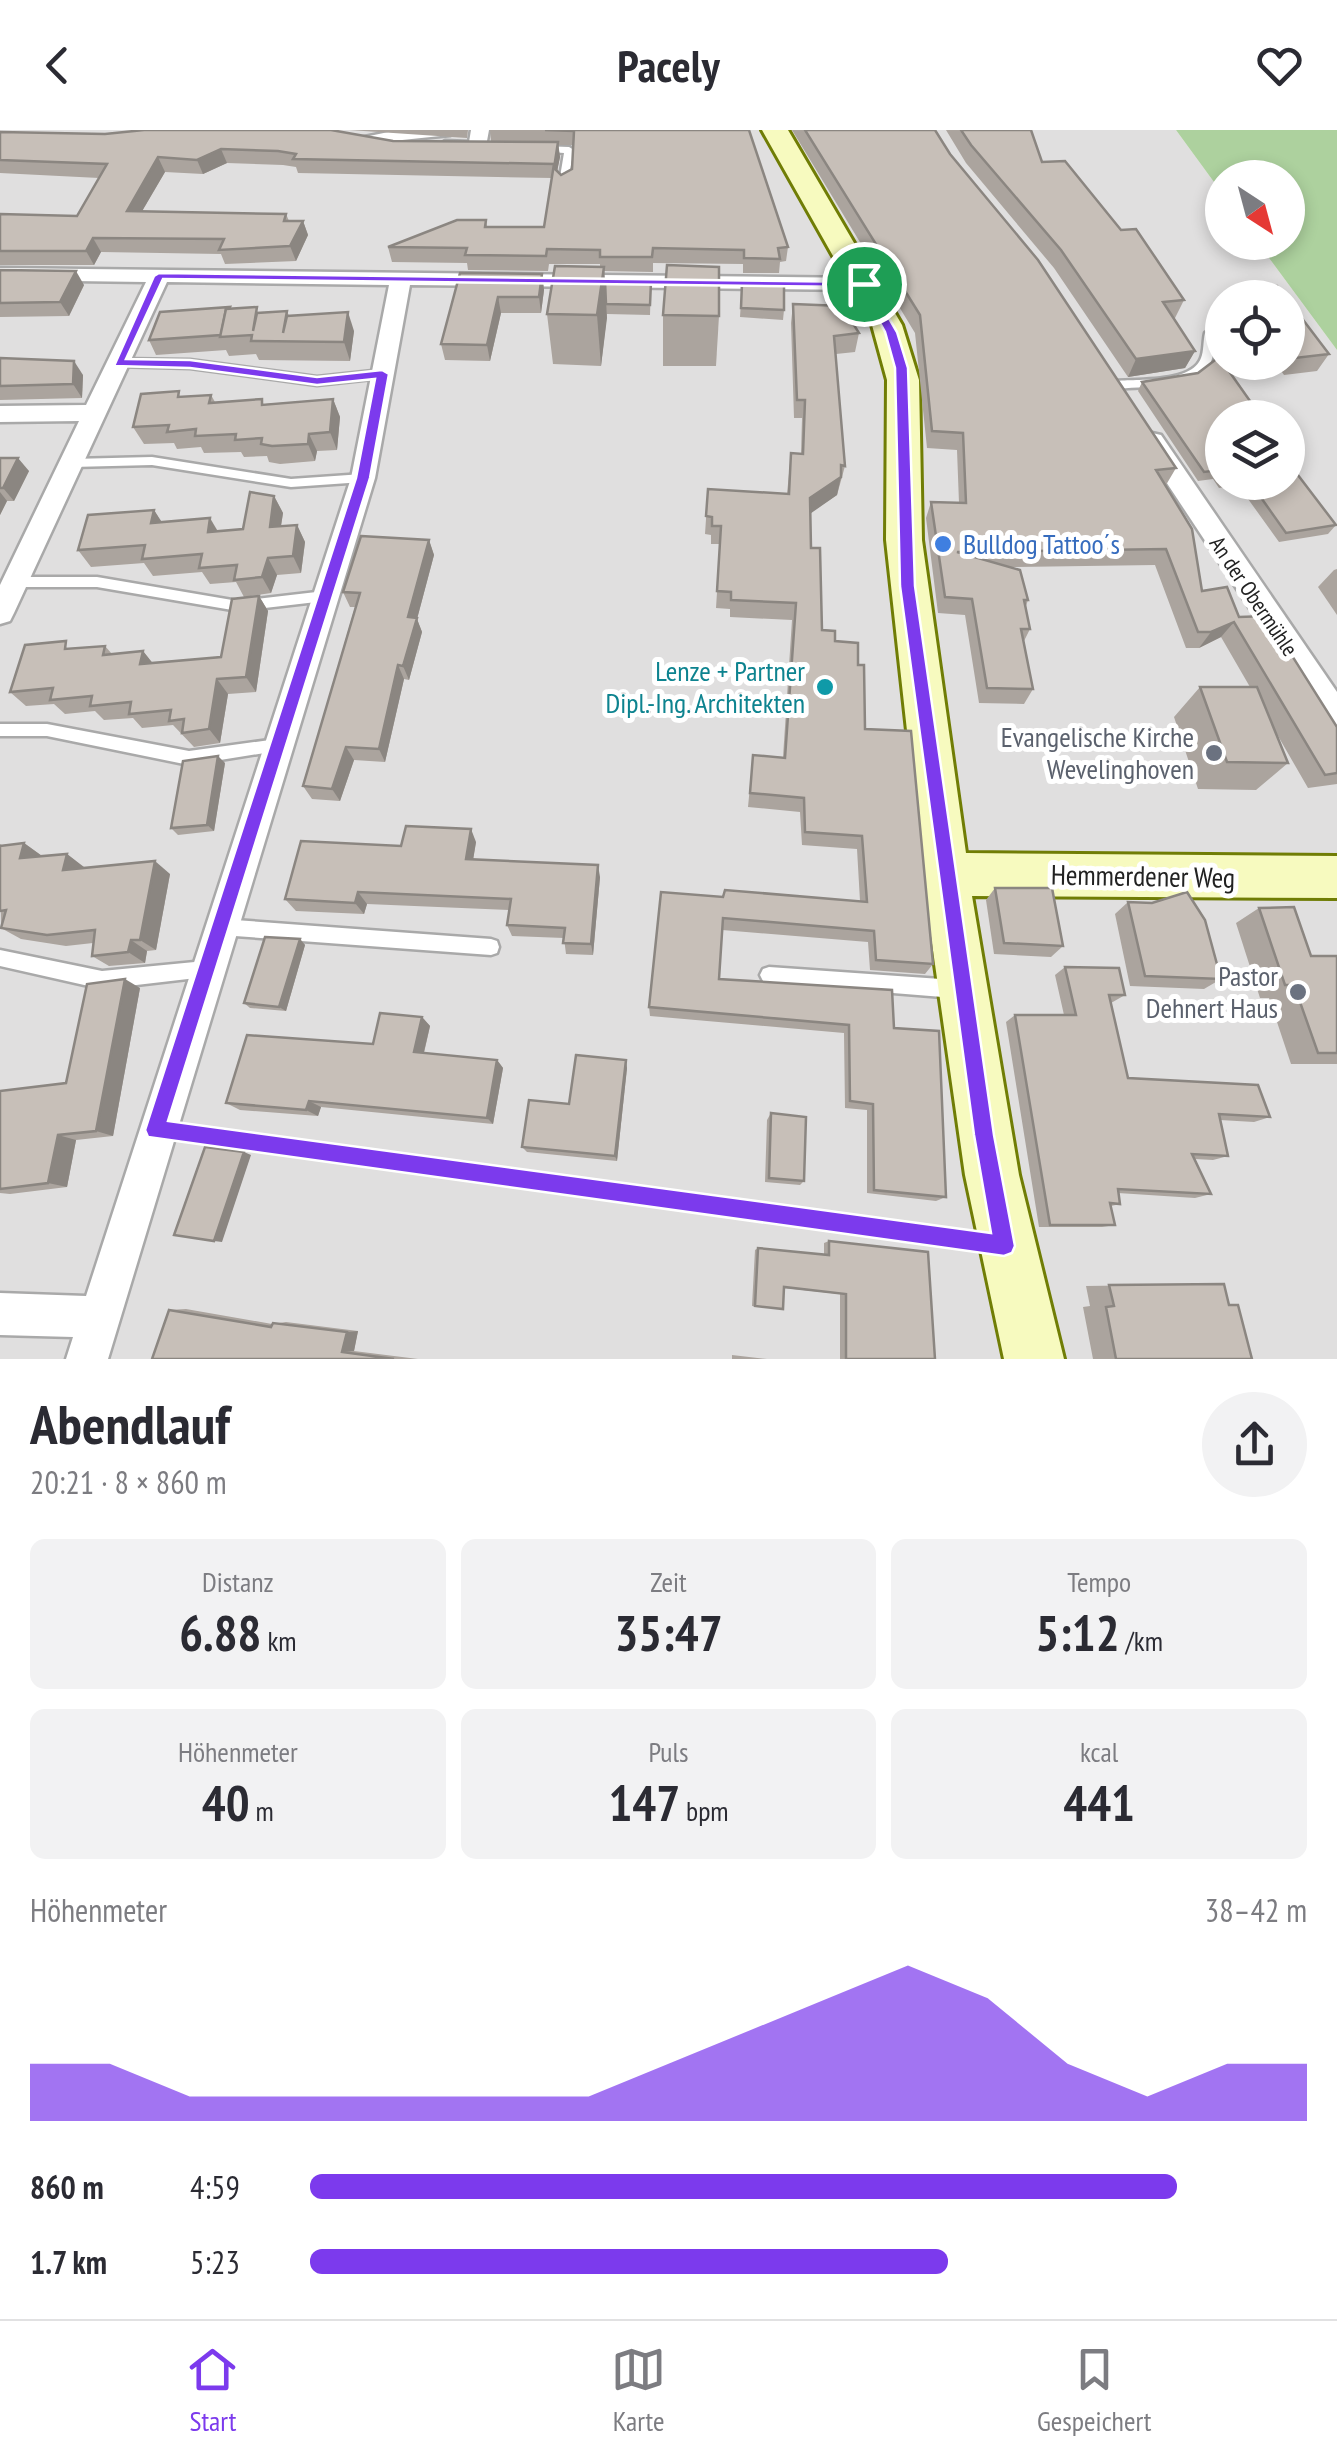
<!DOCTYPE html>
<html lang="de">
<meta charset="utf-8">
<style>
body{margin:0;font-family:"PT Sans Narrow",sans-serif;background:#f2f2f3;color:#2b2b33;height:100vh;display:flex;flex-direction:column;font-size:38px;white-space:nowrap}
*{box-sizing:border-box;margin:0}
p{font-size:32px;color:#7c7c81}
.icon{flex:none;width:55px;height:55px;fill:none;stroke:currentColor;stroke-width:2;stroke-linecap:round;stroke-linejoin:round}
.map{position:relative;height:1229px;overflow:hidden}
.sheet{display:flex;flex-direction:column;background:#fff;flex:1}
.sheet>*{flex:none}
.needle{width:65px;rotate:144deg}
.fabs{position:absolute;left:1205px;top:30px;display:grid;gap:20px}
.fabs a{display:grid;place-items:center;width:100px;height:100px;border-radius:50%;background:#fff;box-shadow:0 5px 15px #0003;font-size:50px}
.pin{position:absolute;display:grid;place-items:center;width:85px;height:85px;color:#fff;margin:-42px;border:5px solid #fff;border-radius:50%;box-shadow:0 2px 10px #0007}
.round{display:grid;place-items:center;flex:none;width:105px;height:105px;border-radius:52px;background:#f2f2f3}
.head{display:flex;align-items:center;justify-content:space-between;height:170px;padding:0 30px}
h1{font-size:55px;font-weight:700;line-height:75px}
.stats{display:grid;grid-template-columns:repeat(3,1fr);gap:15px;height:170px;padding:10px 30px}
.stats div{display:grid;align-content:center;border-radius:15px;background:#f2f2f3;text-align:center}
.stats b{font-size:50px;font-weight:700}
.stats small{font-size:28px;font-weight:400}
.stats p{font-size:28px}
.chart{height:280px;padding:20px 30px}
.chart p{display:flex;justify-content:space-between}
.chart svg{width:100%;height:180px;margin-top:10px;fill:#7c3aed;opacity:.7}
ul{padding:0 30px;list-style:none;font-size:32px}
li{display:grid;grid-template-columns:160px 120px 1fr;align-items:center;height:75px}
li i{height:25px;border-radius:12px;background:#7c3aed}
header{display:flex;justify-content:space-between;align-items:center;height:130px;padding:0 30px;background:#fff;font-size:45px;font-weight:700}
.tabs{display:flex;justify-content:space-around;align-items:center;height:140px;border-top:2px solid #e1e1e2;background:#fff;font-size:28px;color:#7c7c81}
.tabs a{display:grid;justify-items:center;gap:5px}
.tabs .active{color:#7c3aed}
.map>svg:first-child{display:block}
.residential{fill:#e0dfdf;fill-rule:evenodd}
.forest{fill:#add19e}
.lines{fill:none;stroke-linecap:round;stroke-linejoin:round}
.lane-casing{stroke:#a9a9a9;stroke-width:5}
.street-casing{stroke:#a9a9a9;stroke-width:5}
.secondary-casing{stroke:#707d05;stroke-width:6}
.path{stroke:#fa8072;stroke-width:8;stroke-dasharray:6 6;stroke-linecap:butt}
.lane{fill:#fff;fill-rule:evenodd}
.street{fill:#fff;fill-rule:evenodd}
.secondary{fill:#f7fabf;fill-rule:evenodd}
.wall{fill:#aba49e;fill-rule:evenodd}
.shaded-wall{fill:#8b8681}
.building{fill:#c7bfb8;stroke:#8b8681;stroke-width:2.5}
.route{fill:#7c3aed;stroke:#fff;stroke-width:2.5;fill-rule:evenodd}
.shop-dot{fill:#3f7fe0;stroke:#fff;stroke-width:4}
.culture-dot{fill:#0f9aa8;stroke:#fff;stroke-width:4}
.worship-dot{fill:#6b7280;stroke:#fff;stroke-width:4}
.labels{text-anchor:middle;stroke-width:10;stroke-linejoin:round;paint-order:stroke}
.far-street-label{font-size:22px;fill:#222;stroke:#fff}
.shop-label{font-size:28px;fill:#366cbe;stroke:#fff;text-anchor:start}
.culture-label{font-size:28px;fill:#0d838f;stroke:#fff;text-anchor:end}
.worship-label{font-size:28px;fill:#5b616d;stroke:#fff;text-anchor:end}
.street-label{font-size:28px;fill:#222;stroke:#fff}
</style>
<header><svg class="icon" aria-label="back" viewBox="0 0 24 24"><path d="M15 5l-7 7 7 7"/></svg>Pacely<svg class="icon" aria-label="heart" viewBox="0 0 24 24"><path d="M12 20l-8-8c-3-5 5-10 8-4 3-6 11-1 8 4z"/></svg></header>
<div class="map">
<svg width="1337" height="1229" viewBox="0 0 1337 1229">
<rect width="100%" height="100%" fill="#f2efe9"/>
<path class="residential" d="M0 0H1176L1222 63V112L1258 113 1337 220V1229H0ZM1222 168H1288V232H1222ZM1222 288H1288V352H1222Z"/>
<polygon class="forest" points="1176,0 1337,0 1337,220 1258,113 1288,112 1288,48 1222,48 1222,63"/>
<g class="lines">
<g class="lane-casing">
<g id="lane">
<polygon points="541,16 569,17 574,20 567,55 559,53 564,23 538,21 538,17"/>
<path d="M1210 200 1215 203C1214 213 1215 226 1209 236 1194 260 1140 256 1115 259L1109 255 1115 251C1137 249 1192 253 1201 228 1204 221 1203 211 1205 203Z"/>
<polygon points="118,229 190,230 317,247 382,240 388,244 382,248 317,255 190,238 114,236 112,233"/>
<polygon points="152,327 291,349 363,344 369,348 363,352 291,357 152,335 72,337 66,333 72,329"/>
<polygon points="15,447 97,447 238,471 325,461 332,466 325,471 238,481 97,457 15,457 8,452"/>
<polygon points="0,594 47,594 189,621 277,609 282,610 285,615 282,620 277,621 189,635 47,606 0,606"/>
<polygon points="221,789 491,809 497,811 499,817 497,823 491,825 221,805 215,803 213,797 215,791"/>
<polygon points="0,820 102,841 205,831 211,833 214,839 211,845 205,847 102,859 0,836"/>
<polygon points="769,837 955,850 961,853 964,859 961,865 955,868 769,853 763,851 760,845 763,839"/>
</g>
</g>
<g class="street-casing">
<g id="street">
<polygon points="398,0 459,0 450,5 364,14 355,9"/>
<polygon points="471,0 489,0 485,22 445,23 436,17 445,11 469,12"/>
<polygon points="0,138 864,148 875,154 864,160 410,155 375,348 108,1229 66,1229 73,1207 0,1205 0,1163 86,1166 351,348 389,155 167,152 14,483 10,491 0,494 0,455 79,291 0,292 0,276 86,275 146,152 0,150"/>
<polygon points="1152,303 1161,305 1337,562 1337,598 1327,595 1143,317 1140,311 1143,305"/>
</g>
</g>
<g class="secondary-casing">
<polygon id="secondary" points="762,0 788,0 902,195 919,250 922,410 966,723 1337,726 1337,768 972,766 1019,1045 1064,1229 1004,1229 965,1045 925,764 886,410 887,250 872,195"/>
</g>
<polyline class="path" points="191,1005 962,1110"/>
<use href="#lane" class="lane"/>
<use href="#street" class="street"/>
<use href="#secondary" class="secondary"/>
</g>
<g class="wall">
<polygon points="349,0 468,0 467,8"/>
<path d="M490 0H749L788 117 786 131 780 132 779 143H743V134L653 133V142L604 141 605 151 651 152 650 185 607 184 601 236 553 234 547 184 600 137V134H549L548 141 468 140 467 133 392 132 388 117 486 90 487 97H544L552 48 298 43 296 37 283 35 227 33 203 44 165 42 142 81 286 84 289 91H303L308 105 296 131 225 134 221 124 101 122 94 135H0V84L77 86 99 48 0 43V2L491 12ZM558 15H573L572 39 561 45 557 41 560 27Z"/>
<polygon points="792,0 935,0 950,24 1176,338 1166,355 1202,461 1239,487 1337,597 1337,654 1308,658 1274,599 1288,633 1256,660 1198,659 1174,587 1200,557 1250,557 1221,507 1199,518 1186,518 1155,435 1012,437 1028,470 1026,476 1030,499 1024,511 1033,559 1024,574 979,573 965,485 938,483 926,388 931,372 959,373 957,320 927,318 915,203"/>
<polygon points="946,0 1031,0 1042,32 1121,100 1184,170 1175,188 1173,188 1195,221 1185,238 1128,247 1054,138 966,33"/>
<polygon points="0,140 84,155 69,186 0,187"/>
<polygon points="460,143 542,144 544,160 541,183 501,183 490,231 445,230 441,214"/>
<polygon points="742,153 784,180 783,190 740,187"/>
<polygon points="1242,159 1285,168 1237,168"/>
<polygon points="1288,170 1329,224 1317,241 1284,245 1275,232 1288,232"/>
<polygon points="793,174 859,203 855,222 836,224 845,336 837,365 810,383 811,418 822,500 858,535 865,599 933,834 925,844 870,840 868,812 722,800 719,849 894,898 946,1067 936,1071 867,1063 867,980 845,978 844,903 650,886 649,877 723,767 860,771 857,719 802,715 800,682 748,677 753,625 783,627 792,490 730,487 730,479 716,478 720,414 711,414 711,405 705,404 708,359 787,364 791,323 801,324 802,288 794,288 791,193"/>
<polygon points="230,177 231,179 259,183 287,181 289,186 354,201 350,231 259,230 256,224 229,226 226,220 156,225 149,210"/>
<polygon points="663,185 719,186 716,236 663,236"/>
<polygon points="0,228 83,245 82,268 0,270"/>
<polygon points="1142,252 1222,288 1222,352 1288,352 1336,395 1328,404 1279,412 1238,355 1219,358 1213,349 1198,351 1138,261"/>
<polygon points="211,265 215,272 265,274 333,269 340,287 337,320 317,321 315,331 280,334 269,332 267,326 244,327 241,322 204,323 201,317 177,319 174,313 144,314 133,297 182,267"/>
<polygon points="0,328 29,341 14,371 7,371 0,385"/>
<polygon points="274,366 283,383 281,396 297,395 305,412 301,443 277,445 271,463 244,467 236,452 210,454 202,442 153,446 144,433 91,437 78,420 154,380 161,392 218,401 243,399"/>
<polygon points="429,410 434,425 417,489 422,502 409,550 404,549 385,632 354,630 340,671 312,669 303,656 355,477 350,477 343,462"/>
<polygon points="1337,439 1337,485 1318,457 1334,440"/>
<polygon points="259,466 268,481 256,562 228,564 220,613 194,617 173,595 142,598 133,588 104,590 95,581 65,584 54,574 26,576 10,562 73,518 105,516 112,524 143,521 152,533 221,527"/>
<polygon points="225,633 214,701 178,705 171,698"/>
<polygon points="476,712 473,730 600,747 593,825 566,824 564,808 512,806 507,795 509,780 367,774 364,784 296,781 285,769 401,716"/>
<polygon points="24,713 42,726 67,724 84,738 170,744 156,820 147,821 145,833 109,836 92,826 93,813 66,816 21,809 1,798 0,714 2,715"/>
<polygon points="995,758 1063,816 1051,827 994,824 986,770"/>
<polygon points="1128,772 1221,849 1204,859 1130,856 1115,784"/>
<polygon points="1259,778 1311,826 1337,826 1337,934 1291,934 1269,868 1260,868 1236,793"/>
<polygon points="300,809 305,815 286,881 250,878 244,873"/>
<polygon points="1065,837 1125,865 1111,873 1128,948 1270,987 1254,992 1220,990 1228,1026 1213,1030 1195,1029 1211,1064 1195,1068 1118,1063 1120,1074 1111,1076 1115,1095 1102,1097 1039,1097 1006,892 1015,885 1064,885 1055,845"/>
<polygon points="140,858 113,1006 76,1010 67,1057 10,1064 0,1063 0,961 66,953"/>
<polygon points="422,887 430,896 424,923 497,930 503,938 493,994 321,977 318,986 240,980 226,973 373,914"/>
<polygon points="627,938 617,1031 527,1022 522,1017 569,974"/>
<polygon points="771,983 804,1051 800,1055 765,1052 767,990"/>
<polygon points="829,1111 935,1229 840,1229 840,1164 784,1158 783,1179 752,1176 755,1120 758,1118 824,1124 824,1113"/>
<polygon points="1224,1154 1229,1175 1252,1229 1093,1229 1083,1177 1090,1176 1086,1156"/>
<polygon points="186,1179 272,1194 286,1192 358,1201 354,1221 418,1229 152,1229 169,1180"/>
<polygon points="732,1225 767,1229 732,1229"/>
</g>
<g class="shaded-wall">
<polygon points="558,12 560,27 555,52 554,38"/>
<polygon points="221,19 227,33 203,44 197,30"/>
<polygon points="158,27 165,42 134,95 127,81"/>
<polygon points="303,91 308,105 296,131 290,116"/>
<polygon points="93,108 101,122 94,135 86,121"/>
<polygon points="604,137 607,188 601,236 597,185"/>
<polygon points="76,141 84,155 69,186 60,172"/>
<polygon points="542,144 544,160 541,183 539,167"/>
<polygon points="498,167 501,183 490,231 487,215"/>
<polygon points="348,182 354,201 350,231 344,212"/>
<polygon points="1195,221 1185,238 1128,247 1136,229"/>
<polygon points="74,231 83,245 82,268 73,254"/>
<polygon points="333,269 340,287 337,320 330,302"/>
<polygon points="309,304 317,321 315,331 308,314"/>
<polygon points="18,328 29,341 14,371 3,358"/>
<polygon points="841,347 837,365 807,386 810,368"/>
<polygon points="0,362 7,371 0,385"/>
<polygon points="274,366 283,383 278,414 270,397"/>
<polygon points="154,380 165,397 151,393"/>
<polygon points="210,388 220,405 208,402"/>
<polygon points="297,395 305,412 301,443 293,426"/>
<polygon points="429,410 434,425 417,489 422,502 409,550 403,536 408,487"/>
<polygon points="268,428 277,445 271,463 262,447"/>
<polygon points="259,466 268,481 256,562 246,547"/>
<polygon points="1234,492 1221,507 1199,518 1211,502"/>
<polygon points="143,521 155,536 140,534"/>
<polygon points="398,535 404,549 385,632 379,619"/>
<polygon points="217,549 228,564 220,613 209,599"/>
<polygon points="346,617 354,630 340,671 332,659"/>
<polygon points="218,626 225,633 214,701 207,695"/>
<polygon points="471,699 476,712 471,742 466,729"/>
<polygon points="24,713 42,726 20,728"/>
<polygon points="67,724 84,737 80,752 63,740"/>
<polygon points="155,731 170,744 156,820 140,810"/>
<polygon points="598,735 600,747 593,825 591,814"/>
<polygon points="358,762 367,774 364,784 355,773"/>
<polygon points="300,809 305,815 286,881 279,877"/>
<polygon points="131,810 147,821 145,833 128,822"/>
<polygon points="125,849 140,858 113,1006 96,1001"/>
<polygon points="422,887 430,896 422,930 414,922"/>
<polygon points="497,930 503,938 493,994 487,988"/>
<polygon points="626,930 627,938 617,1031 615,1026"/>
<polygon points="309,971 321,977 318,986 306,980"/>
<polygon points="58,1005 76,1010 67,1057 48,1053"/>
<polygon points="244,1022 251,1025 222,1112 214,1111"/>
<polygon points="358,1201 354,1221 342,1222 347,1202"/>
</g>
<g class="building">
<polygon points="144,0 331,0 393,11 558,12 554,38 561,45 572,39 574,1 545,0 749,0 788,117 778,118 780,129 744,128 744,120 653,118 652,127 600,127 600,120 547,119 546,126 465,125 467,118 388,117 457,90 486,90 485,97 544,97 554,34 293,29 296,24 278,21 221,19 197,30 158,27 127,81 286,84 284,91 303,91 290,116 219,120 224,109 93,108 86,121 0,121 0,84 77,86 107,34 0,30 0,2 105,4"/>
<polygon points="805,0 935,0 950,24 1038,130 1176,338 1156,340 1192,399 1202,461 1227,457 1239,487 1267,486 1337,597 1337,643 1325,645 1234,492 1211,502 1198,502 1166,419 957,422 1020,440 1028,470 1024,470 1030,499 1021,499 1033,559 987,558 972,469 945,467 931,372 966,373 963,303 932,301 920,185"/>
<polygon points="961,0 1031,0 1042,32 1065,31 1121,100 1136,99 1184,170 1163,172 1195,221 1136,229 1061,120 971,15"/>
<polygon points="667,135 719,137 719,186 663,185"/>
<polygon points="555,136 604,137 597,185 547,184"/>
<polygon points="0,140 76,141 60,172 0,173"/>
<polygon points="460,143 542,144 539,167 498,167 487,215 441,214"/>
<polygon points="605,151 651,152 650,175 606,174"/>
<polygon points="742,153 784,153 784,180 741,178"/>
<polygon points="1277,156 1285,168 1248,168 1242,159"/>
<polygon points="1288,170 1329,224 1295,228 1288,218"/>
<polygon points="793,174 842,176 859,203 834,206 845,336 841,335 841,347 810,368 811,418 820,418 822,500 835,501 835,511 858,513 858,535 864,535 865,599 911,601 933,834 876,830 874,801 723,788 719,849 892,860 894,898 939,901 946,1067 874,1060 873,974 850,971 849,895 649,877 661,762 723,767 725,760 867,772 862,706 805,702 804,668 750,663 753,625 785,628 796,473 731,470 731,462 717,461 721,396 712,396 712,387 706,386 708,359 789,364 791,323 803,324 805,270 797,270"/>
<polygon points="230,177 229,179 226,179 221,205 149,210 160,182"/>
<polygon points="257,177 253,201 257,183 287,181 283,203 287,186 348,182 344,212 251,211 252,205 220,207 226,179"/>
<polygon points="1219,227 1262,288 1222,288 1222,345 1219,340 1204,342 1142,252 1198,243"/>
<polygon points="0,228 74,231 73,254 0,256"/>
<polygon points="179,261 178,267 211,265 209,273 262,269 262,275 333,269 330,302 309,304 308,314 272,316 261,314 262,308 235,310 236,304 195,306 196,299 167,302 169,295 133,297 141,264"/>
<polygon points="0,328 18,328 3,358 0,358"/>
<polygon points="1288,332 1336,395 1286,403 1250,352 1288,352"/>
<polygon points="250,362 274,366 270,397 297,395 293,426 268,428 262,447 234,450 237,435 199,438 202,424 142,429 145,415 78,420 88,385 154,380 151,393 210,388 208,402 243,399"/>
<polygon points="361,406 429,410 408,487 417,488 403,536 398,535 379,619 346,617 332,659 303,656 360,463 343,462"/>
<polygon points="259,466 246,547 217,549 209,599 182,603 184,589 169,591 171,580 129,584 131,572 90,576 92,566 50,570 53,558 10,562 25,515 66,511 65,519 105,516 103,525 143,521 140,534 221,527 232,469"/>
<polygon points="1200,557 1257,557 1288,633 1227,632"/>
<polygon points="218,626 207,695 171,698 183,631"/>
<polygon points="406,696 471,699 466,729 598,735 591,814 563,813 565,798 507,795 511,769 358,762 355,773 285,769 301,711 401,716"/>
<polygon points="24,713 20,728 67,724 63,740 155,731 140,810 131,810 128,822 92,826 95,800 47,805 1,798 6,780 0,781 0,716"/>
<polygon points="995,758 1052,758 1063,816 1004,813"/>
<polygon points="1187,762 1205,790 1221,849 1145,846 1128,772 1152,773"/>
<polygon points="1294,777 1311,826 1337,826 1337,923 1318,923 1294,855 1285,855 1259,778"/>
<polygon points="265,807 300,809 279,877 244,873"/>
<polygon points="1065,837 1119,838 1125,865 1109,865 1128,948 1258,955 1270,987 1219,984 1228,1026 1192,1024 1211,1064 1118,1059 1120,1074 1110,1073 1115,1095 1050,1095 1015,885 1076,885"/>
<polygon points="125,849 96,1001 58,1005 48,1053 0,1059 0,961 66,953 87,854"/>
<polygon points="380,883 422,887 414,922 497,930 487,988 309,971 306,980 226,973 247,905 373,914"/>
<polygon points="576,925 626,930 615,1026 522,1017 529,970 569,974"/>
<polygon points="771,983 806,987 804,1051 769,1048"/>
<polygon points="205,1017 244,1022 214,1111 174,1105"/>
<polygon points="829,1111 928,1122 935,1229 846,1229 846,1164 784,1157 783,1179 755,1176 758,1118 829,1125"/>
<polygon points="1224,1154 1229,1175 1238,1175 1252,1229 1116,1229 1106,1177 1114,1176 1109,1155"/>
<polygon points="169,1180 271,1197 273,1193 347,1202 342,1222 394,1229 152,1229"/>
</g>
<path class="route" d="M159 143 868 152 897 202 908 238 915 456 994 1005 1015 1116 1012 1123 1004 1126 148 1007 145 1000 356 348 375 249 317 255 190 238 114 236 154 146ZM163 149 860 157 885 202 895 238 900 456 974 1005 991 1103 168 991 370 348 389 244 382 240 317 247 190 230 126 229Z"/>
<circle class="shop-dot" cx="943" cy="414" r="10"/>
<circle class="culture-dot" cx="825" cy="557" r="10"/>
<g class="worship-dot">
<circle cx="1214" cy="623" r="10"/>
<circle cx="1298" cy="862" r="10"/>
</g>
<g class="labels">
<g class="far-street-label">
<text transform="translate(1254 466) rotate(56)" y="8">An der Obermühle</text>
</g>
<g class="shop-label">
<text x="963" y="424">Bulldog Tattoo´s</text>
</g>
<g class="culture-label">
<text x="805" y="551">Lenze + Partner<tspan x="805" dy="32">Dipl.-Ing. Architekten</tspan></text>
</g>
<g class="worship-label">
<text x="1194" y="617">Evangelische Kirche<tspan x="1194" dy="32">Wevelinghoven</tspan></text>
<text x="1278" y="856">Pastor<tspan x="1278" dy="32">Dehnert Haus</tspan></text>
</g>
<g class="street-label">
<text transform="translate(1143 746) rotate(1)" y="10">Hemmerdener Weg</text>
</g>
</g>
</svg>
<div class="fabs">
<a><svg class="needle" viewBox="-14 -14 28 28"><path d="M0-13l5 13h-10z" fill="#e53935"/><path d="M0 13l5-13h-10z" fill="#7c7c81"/></svg></a>
<a><svg class="icon" aria-label="locate" viewBox="0 0 24 24"><circle cx="12" cy="12" r="6"/><path d="M12 2v4M12 18v4M2 12h4M18 12h4"/></svg></a>
<a><svg class="icon" aria-label="layers" viewBox="0 0 24 24"><path d="M12 4l9 5-9 5-9-5zM3 14l9 5 9-5"/></svg></a>
</div>
<div class="pin" style="left:864px;top:154px;background:#1e9e55"><svg class="icon" aria-label="arrive" viewBox="0 0 24 24"><path d="M6 21V4h12l-3 4 3 4H6"/></svg></div>
</div>
<section class="sheet">
<div class="head"><div><h1>Abendlauf</h1><p>20:21 · 8 × 860 m</p></div><a class="round"><svg class="icon" aria-label="share" viewBox="0 0 24 24"><path d="M12 15V3M7 8l5-5 5 5M5 13v7h14v-7"/></svg></a></div>
<div class="stats">
<div><p>Distanz</p><b>6.88<small> km</small></b></div>
<div><p>Zeit</p><b>35:47</b></div>
<div><p>Tempo</p><b>5:12<small> /km</small></b></div>
</div>
<div class="stats">
<div><p>Höhenmeter</p><b>40<small> m</small></b></div>
<div><p>Puls</p><b>147<small> bpm</small></b></div>
<div><p>kcal</p><b>441</b></div>
</div>
<div class="chart"><p><span>Höhenmeter</span>38–42 m</p>
<svg viewBox="0 0 160 44" preserveAspectRatio="none"><path d="M0 44V30L10 30L20 38L30 38L40 38L50 38L60 38L70 38L80 30L90 22L100 14L110 6L120 14L130 30L140 38L150 30L160 30V44z"/></svg>
</div>
<ul>
<li><b>860 m</b>4:59<i style="width:87%"></i></li>
<li><b>1.7 km</b>5:23<i style="width:64%"></i></li>
</ul>
</section>
<nav class="tabs">
<a class="active"><svg class="icon" aria-label="home" viewBox="0 0 24 24"><path d="M3 11l9-7 9 7M6 9v11h12V9"/></svg>Start</a>
<a><svg class="icon" aria-label="map" viewBox="0 0 24 24"><path d="M3 6l6-2 6 2 6-2v14l-6 2-6-2-6 2zM9 4v14M15 6v14"/></svg>Karte</a>
<a><svg class="icon" aria-label="saved" viewBox="0 0 24 24"><path d="M7 4h10v16l-5-4-5 4z"/></svg>Gespeichert</a>
</nav>
